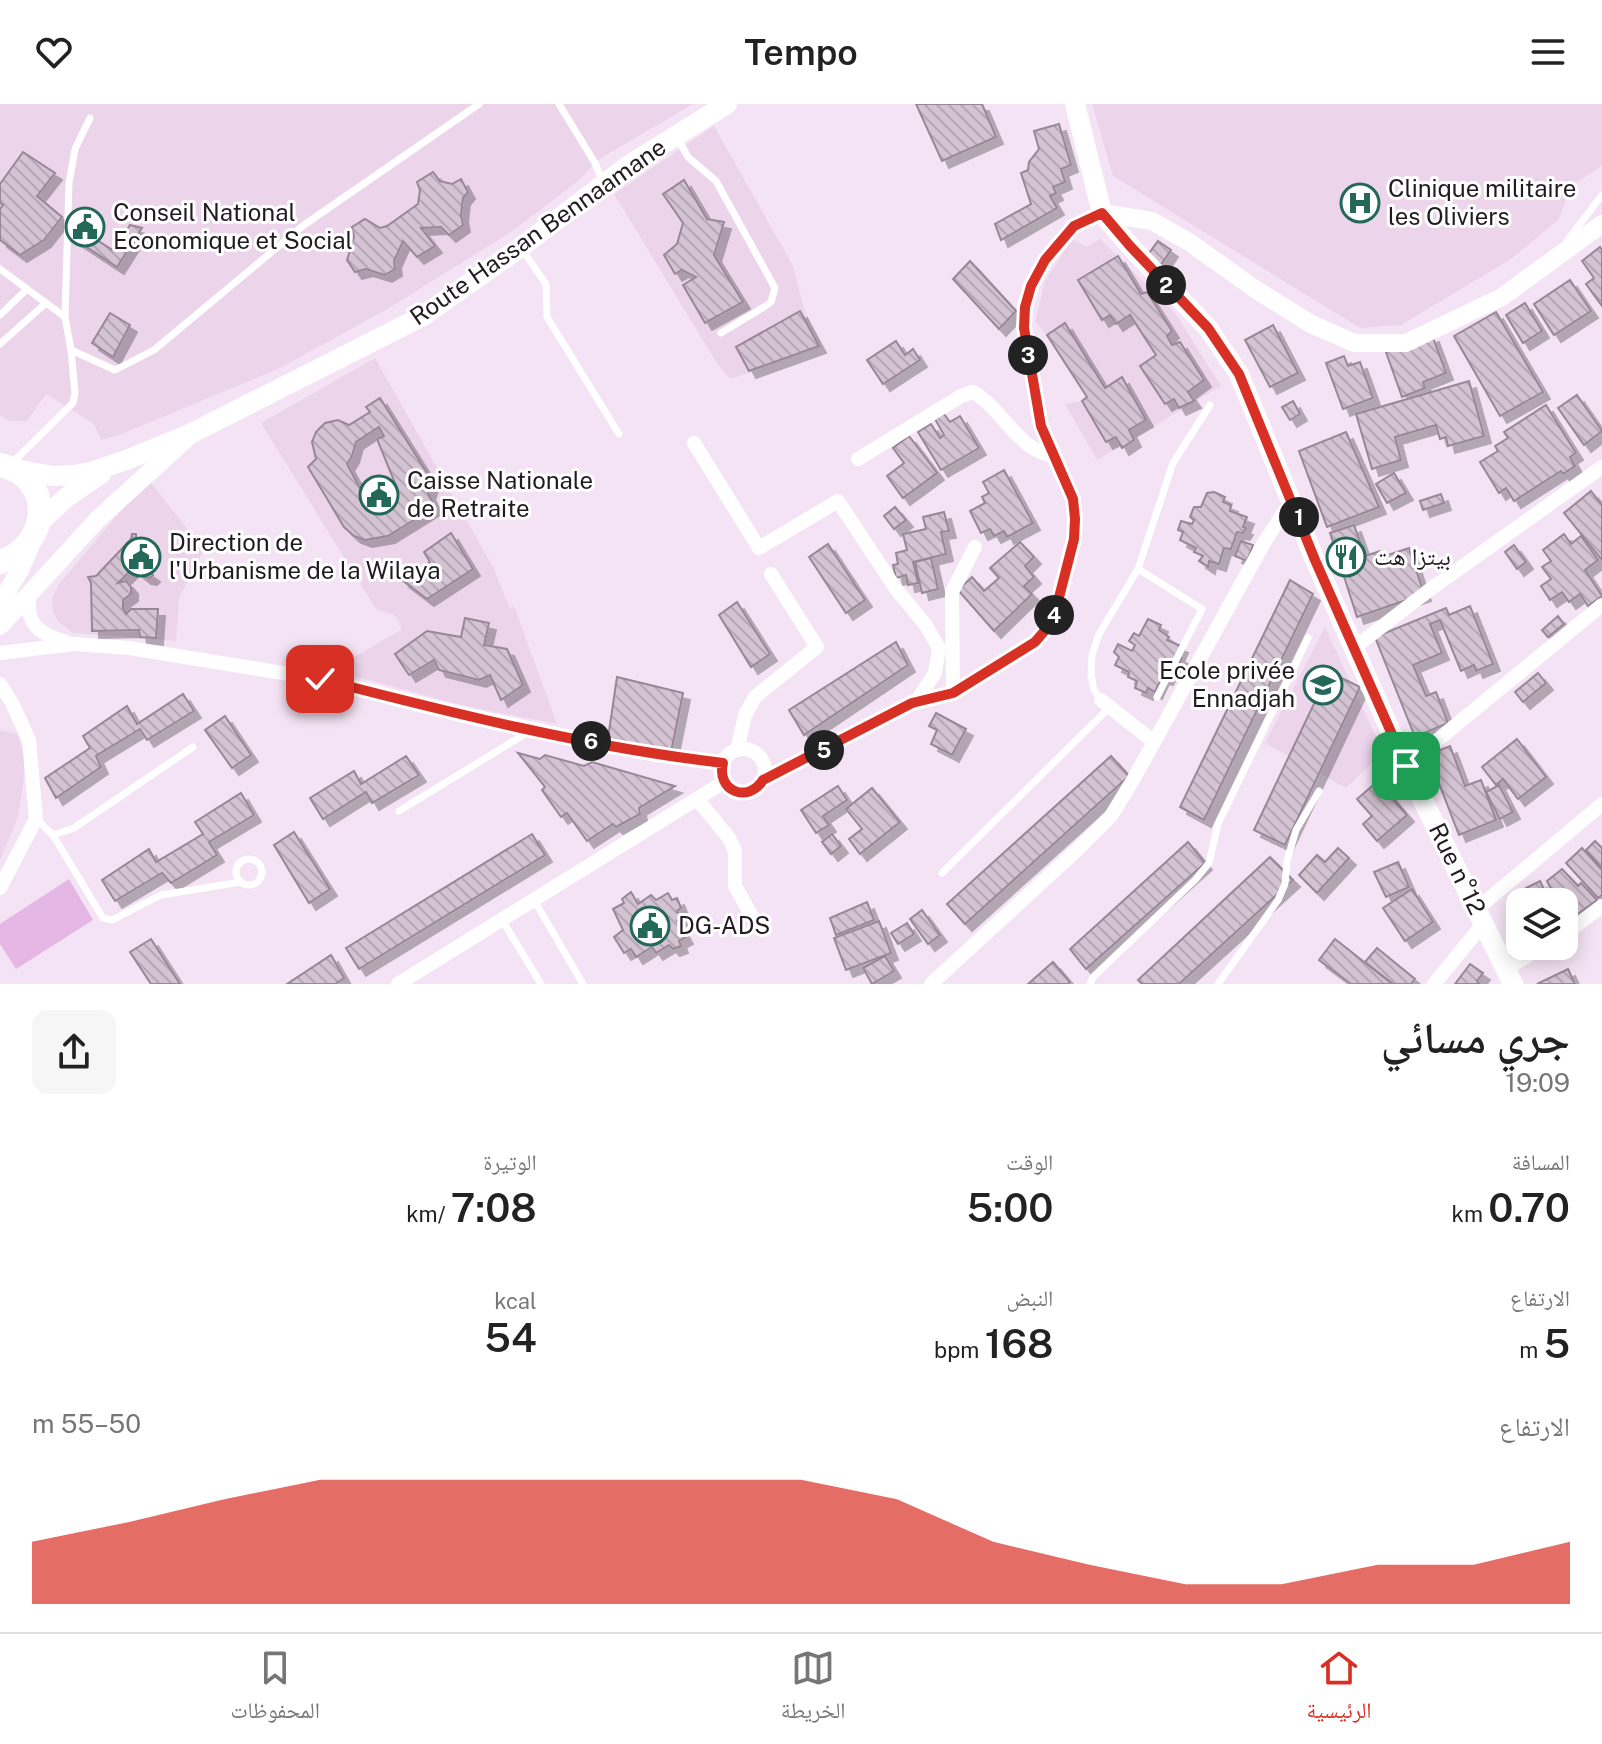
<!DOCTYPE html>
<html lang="ar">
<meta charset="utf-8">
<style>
body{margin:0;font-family:"Public Sans","Noto Naskh Arabic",sans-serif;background:#f6f6f6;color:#222;direction:rtl;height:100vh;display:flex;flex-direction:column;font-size:30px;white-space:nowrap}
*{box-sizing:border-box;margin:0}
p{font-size:26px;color:#767676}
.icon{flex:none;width:44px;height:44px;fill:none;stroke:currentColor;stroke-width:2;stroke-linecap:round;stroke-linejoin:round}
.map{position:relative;height:880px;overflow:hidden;direction:ltr}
.drawer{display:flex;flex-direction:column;background:#fff;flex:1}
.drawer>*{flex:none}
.tools{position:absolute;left:1506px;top:784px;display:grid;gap:16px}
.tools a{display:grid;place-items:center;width:72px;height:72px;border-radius:16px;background:#fff;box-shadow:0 4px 20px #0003;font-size:40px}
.pin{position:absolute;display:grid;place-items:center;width:68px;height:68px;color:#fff;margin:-34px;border-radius:16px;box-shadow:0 4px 12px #0006}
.km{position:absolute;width:40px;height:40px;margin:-20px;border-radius:50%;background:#222;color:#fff;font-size:22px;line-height:40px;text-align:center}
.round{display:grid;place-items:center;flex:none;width:84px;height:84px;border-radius:16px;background:#f6f6f6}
.overview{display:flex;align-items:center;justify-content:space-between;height:136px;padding:0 32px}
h1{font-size:44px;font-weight:600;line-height:60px}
.figures{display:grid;grid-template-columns:repeat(3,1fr);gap:12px;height:136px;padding:8px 32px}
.figures div{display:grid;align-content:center}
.figures b{font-size:40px;font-weight:600}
.figures small{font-size:22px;font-weight:400}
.figures p{font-size:22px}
.chart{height:224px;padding:16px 32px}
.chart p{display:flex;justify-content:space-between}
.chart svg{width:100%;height:144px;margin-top:8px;fill:#d93025;opacity:.7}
header{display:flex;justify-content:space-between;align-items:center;height:104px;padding:0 32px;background:#fff;font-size:36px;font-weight:600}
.dock{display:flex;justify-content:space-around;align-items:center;height:112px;border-top:2px solid #e0e0e0;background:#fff;font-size:22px;color:#767676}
.dock a{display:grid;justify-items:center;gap:4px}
.dock .on{color:#d93025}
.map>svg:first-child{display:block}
.built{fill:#ecd5eb}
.park{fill:#e5b7e4}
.building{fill:url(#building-back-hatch);stroke:#988897;stroke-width:2;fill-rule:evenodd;filter:url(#shadow)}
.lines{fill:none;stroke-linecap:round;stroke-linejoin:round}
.service{stroke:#fff;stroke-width:7}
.minor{stroke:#fff;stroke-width:14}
.tertiary{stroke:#fff;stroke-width:18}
.secondary{stroke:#fff;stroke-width:20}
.primary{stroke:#fff;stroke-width:24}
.route-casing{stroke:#fff;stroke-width:16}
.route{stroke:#d93025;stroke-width:10}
.labels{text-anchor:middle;stroke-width:6;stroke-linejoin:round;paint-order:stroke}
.poi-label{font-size:24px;fill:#211b21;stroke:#fff;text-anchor:start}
.street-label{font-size:24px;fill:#211b21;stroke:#fff}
</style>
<header><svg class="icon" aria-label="menu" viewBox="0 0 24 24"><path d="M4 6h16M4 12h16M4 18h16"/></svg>Tempo<svg class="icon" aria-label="heart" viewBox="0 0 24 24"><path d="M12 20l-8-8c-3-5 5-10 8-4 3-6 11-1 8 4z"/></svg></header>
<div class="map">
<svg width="1602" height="880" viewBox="0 0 1602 880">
<defs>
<pattern id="building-back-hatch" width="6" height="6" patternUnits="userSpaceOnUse" patternTransform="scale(2)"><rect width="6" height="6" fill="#d4c3d3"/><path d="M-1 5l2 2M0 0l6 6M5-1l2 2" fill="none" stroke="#b6a7b5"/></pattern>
<filter id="shadow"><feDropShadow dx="7" dy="7" stdDeviation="0" flood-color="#0004"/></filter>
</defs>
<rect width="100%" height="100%" fill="#f4e3f4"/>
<g class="built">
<polygon points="0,0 693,0 606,51 595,59 578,77 511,128 384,207 278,265 119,331 101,336 94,320 46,290 27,317 9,317 0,311"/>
<polygon points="1092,0 1602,0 1602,62 1571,82 1559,115 1511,155 1401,221 1360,224 1113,72"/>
<polygon points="714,22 793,162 804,205 822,243 730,275 717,259 614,90"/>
<polygon points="1072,135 1086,143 1100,135 1175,209 1221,282 1097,356 1065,300 1082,297 1087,293 1047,231 1035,218 1045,177"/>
<polygon points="375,254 493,463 510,505 514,502 557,620 461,601 331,566 401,526 401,521 394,511 376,505 261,319"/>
<polygon points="148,375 204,446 179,494 176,537 73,529 57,516 53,507 52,494 59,480"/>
<polygon points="1325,523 1383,648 1346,684 1265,639"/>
<polygon points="0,626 17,630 24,650 24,675 18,713 0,756"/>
</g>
<polygon class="park" points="69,775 93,816 16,865 0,840 0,820"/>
<g class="building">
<polygon points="916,0 982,0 996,33 942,57"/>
<polygon points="1059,20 1071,61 1061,65 1065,78 1053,83 1056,89 1050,92 1057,104 1001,136 995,120 1031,100 1021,69 1028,66 1029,58 1039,45 1034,27"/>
<polygon points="23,48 55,69 37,92 62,113 44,136 20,151 0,136 0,105 3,101 0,99 0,80"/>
<polygon points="433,68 440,77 452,80 461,75 468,88 463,94 461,111 463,121 449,131 441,123 421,124 435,142 417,153 403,137 394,157 395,165 385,171 366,165 355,168 347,156 354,133 352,123 365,115 380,124 387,122 418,100 420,86 417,78"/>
<polygon points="684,76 707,115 724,118 714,151 743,198 705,219 683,181 696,173 682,166 675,170 664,151 677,140 683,119 663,90"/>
<polygon points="130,121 142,124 117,163 76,136 83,127 114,147"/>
<polygon points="1158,137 1171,146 1160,162 1147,152"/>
<polygon points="1600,143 1602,146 1602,202 1586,180 1594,174 1582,157"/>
<polygon points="1118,152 1141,190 1147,188 1172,227 1167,232 1172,241 1180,238 1204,276 1188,288 1194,297 1179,304 1174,295 1165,300 1140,262 1156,251 1130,211 1116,220 1110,211 1102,216 1078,176"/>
<polygon points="970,157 1016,207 999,225 953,175"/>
<polygon points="1570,176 1591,207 1554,231 1534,200"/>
<polygon points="1525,199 1542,227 1523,239 1506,211"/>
<polygon points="800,207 819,242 749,267 736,243"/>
<polygon points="1496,208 1543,288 1500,312 1454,232"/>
<polygon points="110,209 130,221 113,253 92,239"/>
<polygon points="1065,219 1105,284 1122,273 1146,316 1129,326 1134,336 1122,344 1116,333 1106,338 1082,297 1087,293 1047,231"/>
<polygon points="1273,221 1298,269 1270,283 1245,236"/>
<polygon points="1432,231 1446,269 1423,278 1425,284 1402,293 1386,248"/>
<polygon points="896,237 905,251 913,245 920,256 883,280 867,256"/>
<polygon points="1344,252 1348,262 1360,258 1373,294 1343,305 1326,259"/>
<polygon points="1469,277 1484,332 1448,342 1446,333 1440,335 1436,321 1395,333 1401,356 1372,365 1356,310"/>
<polygon points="1577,291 1602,327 1584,341 1558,304"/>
<path d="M380 294 432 377 428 389 435 403 388 432 365 436 354 432 344 423 308 363 316 355 312 338 316 328 325 319 338 316 349 321 370 308 366 303ZM379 323 384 332 377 335 397 384 369 401 347 360 352 352 356 338Z"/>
<polygon points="1293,297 1300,310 1290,316 1282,303"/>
<polygon points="1546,301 1576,349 1570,353 1575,362 1563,370 1561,367 1514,397 1506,384 1499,389 1480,358 1498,347 1495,342 1508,334 1504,328"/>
<polygon points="944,310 950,318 960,312 979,344 941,366 918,328 931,320 940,334 944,331 935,315"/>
<polygon points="1346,328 1379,403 1327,423 1299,347"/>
<polygon points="909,332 937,369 903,394 887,372 904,359 893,344"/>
<polygon points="1004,366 1033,419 1007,433 1004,427 994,432 990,425 981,429 970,407 985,399 982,393 989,389 983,378"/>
<polygon points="1394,369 1406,389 1387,399 1376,380"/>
<polygon points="1591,387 1602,401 1602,456 1564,409"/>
<polygon points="1214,388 1225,393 1223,398 1231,401 1230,407 1247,413 1243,423 1246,424 1243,429 1237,428 1231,445 1224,444 1219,460 1209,457 1208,463 1199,457 1203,452 1194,448 1196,444 1180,436 1183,428 1178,426 1181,417 1192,420 1194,416 1190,413 1194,403 1201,403 1207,389"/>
<polygon points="1441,390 1444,399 1423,406 1420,397"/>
<polygon points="895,403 906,416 894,425 884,412"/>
<polygon points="944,408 949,427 941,428 946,450 913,458 918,479 908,481 906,471 896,474 893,461 898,460 896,449 907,446 903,430 926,425 923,413"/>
<polygon points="1354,421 1365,452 1380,447 1382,453 1409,444 1424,490 1357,513 1330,429"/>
<polygon points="451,429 473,465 427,495 402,476 430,458 424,448"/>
<polygon points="132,430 136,430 136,437 146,453 138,460 153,471 150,474 144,473 133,464 118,479 126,477 131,483 131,490 123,496 123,504 126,510 131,505 158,505 156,534 140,533 139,526 92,527 91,479 88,473 96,472 131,435"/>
<polygon points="1564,430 1571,440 1581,432 1598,456 1585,466 1602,492 1588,502 1580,490 1569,498 1562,488 1550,496 1541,482 1551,475 1542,463 1551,457 1543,446"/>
<polygon points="1241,437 1253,441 1247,457 1235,452"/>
<polygon points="1020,438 1034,453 1025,462 1034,473 1024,482 1032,490 994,527 958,486 972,473 984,487 999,474 990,464"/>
<polygon points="828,440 865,496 846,509 809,453"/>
<polygon points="1514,441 1526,458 1517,465 1505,448"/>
<polygon points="931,454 938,485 922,489 915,458"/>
<polygon points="1290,476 1313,490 1204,716 1180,703"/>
<polygon points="737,498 770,550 751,563 719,511"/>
<polygon points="1470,502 1493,560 1476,567 1474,561 1461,567 1440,516 1430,520 1442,549 1413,561 1426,592 1436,588 1448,619 1415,633 1375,533 1446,504 1449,511"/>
<polygon points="1558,512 1564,520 1548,533 1542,526"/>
<polygon points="465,514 489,519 484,541 507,545 523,581 501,596 490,571 479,576 439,566 434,556 409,571 395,550 427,527 461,533"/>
<polygon points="1148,515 1161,521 1159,526 1169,533 1167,536 1181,542 1177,551 1182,554 1178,562 1173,560 1166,574 1162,573 1155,588 1148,584 1146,589 1135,584 1137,577 1128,573 1129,568 1115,561 1119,553 1114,548 1118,540 1132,547 1135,541 1129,537 1134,529 1139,532"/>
<polygon points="896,538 908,561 804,631 789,606"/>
<polygon points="1329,568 1360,583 1285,741 1254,726"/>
<polygon points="1538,569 1546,579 1523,598 1515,588"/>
<polygon points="617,573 683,589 671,648 608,634"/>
<polygon points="183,590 194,607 147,636 140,625 96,652 101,663 56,694 45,674 90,644 83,632 127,602 137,620"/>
<polygon points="936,609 966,625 952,651 931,640 937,626 929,622"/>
<polygon points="225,612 251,651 232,664 205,626"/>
<polygon points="1517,635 1546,673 1518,695 1503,675 1496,681 1482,663"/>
<polygon points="1450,642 1465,682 1481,676 1496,716 1459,731 1428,651"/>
<polygon points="518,649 540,655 545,651 584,662 592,658 675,682 639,704 640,710 616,723 613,720 587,737 567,709 561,713 542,686 545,683"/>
<polygon points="406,652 419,671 372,699 366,688 323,715 310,694 354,667 361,680"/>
<polygon points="1111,652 1129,672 965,820 947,800"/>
<polygon points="1378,677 1407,711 1377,737 1363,720 1372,712 1357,695"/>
<polygon points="1499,681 1513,708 1500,715 1486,688"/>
<polygon points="838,682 847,696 823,712 829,721 816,729 801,706"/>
<polygon points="872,684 900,718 860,750 849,735 862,725 846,705"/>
<polygon points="241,689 254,711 209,738 217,751 171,779 162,769 115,797 102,776 149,745 156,758 203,730 195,718"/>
<polygon points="294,728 330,785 309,799 274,741"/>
<polygon points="532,730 545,751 359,865 346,844"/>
<polygon points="832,730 841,742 831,750 822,738"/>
<polygon points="1595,737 1602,744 1602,764 1586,746"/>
<polygon points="1188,738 1205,759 1086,865 1070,845"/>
<polygon points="1338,744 1349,754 1317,789 1299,771 1317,751 1325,758"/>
<polygon points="1582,744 1602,766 1602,791 1598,794 1566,759"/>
<polygon points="1270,753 1293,776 1179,880 1142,880 1138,876"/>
<polygon points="1398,758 1409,783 1386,793 1374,768"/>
<polygon points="1562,765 1578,782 1581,779 1597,796 1568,817 1564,809 1564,798 1558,798 1547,777"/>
<polygon points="1540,777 1550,798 1520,798 1520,820 1511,802 1530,792 1526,784"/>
<polygon points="1412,785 1433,818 1405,837 1383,804"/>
<polygon points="631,788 638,800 651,791 656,796 668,789 672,796 677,794 681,804 677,807 680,814 677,817 686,833 679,837 681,842 673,845 669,841 656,849 652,843 636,853 631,845 624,849 614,833 623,826 613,805 624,799 622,795"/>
<polygon points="867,798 874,816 836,831 830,814"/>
<polygon points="922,806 940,831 928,840 910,815"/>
<polygon points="879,817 891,849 846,866 834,834"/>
<polygon points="907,819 914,830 898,840 891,829"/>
<polygon points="151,835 180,880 151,880 130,848"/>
<polygon points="1335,835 1391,879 1390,880 1351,880 1319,856"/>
<polygon points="1377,844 1415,875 1411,880 1393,880 1365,858"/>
<polygon points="331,851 344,874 335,880 287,880"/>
<polygon points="885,852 894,867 872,880 863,864"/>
<polygon points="1053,858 1070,878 1068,880 1028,880"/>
<polygon points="1470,860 1483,869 1477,877 1480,880 1455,880"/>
<polygon points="1568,865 1575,880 1537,880"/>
</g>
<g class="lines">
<g class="service">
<polyline points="559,0 595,59 603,78"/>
<polyline points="678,35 688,53 716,77 775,184 771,198 764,203 721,229"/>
<polyline points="1567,137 1602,91"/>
<polyline points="521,144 546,180 547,213 619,330"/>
<polyline points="0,165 65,213"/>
<polyline points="0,211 27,185"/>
<polyline points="0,240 46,199"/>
<polyline points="71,246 115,266 154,246 304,121 479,0"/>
<polyline points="10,361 73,299 75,289 71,246 65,213 69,79 75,45 90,14"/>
<polyline points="1138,465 1202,505 1157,593"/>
<polyline points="1101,596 1094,586 1091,570 1092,551 1099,530 1138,465 1173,359 1210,301"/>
<polyline points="399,707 530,627"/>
<polyline points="36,715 53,731 74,724 193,643"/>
<polyline points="53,731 103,814 112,816 161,791 241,778"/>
<circle cx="249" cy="768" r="13"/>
<polyline points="942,769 1110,603"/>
<polyline points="534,796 583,880"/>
<polyline points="502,816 541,880"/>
<polyline points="1090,880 1093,873 1195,776 1209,759 1218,720 1308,534"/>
<polyline points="1218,880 1278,796 1285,780 1287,757 1296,726 1319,687"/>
</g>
<g class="minor">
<polyline points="694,339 759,444 838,397 896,485 925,520 939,544 935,569 916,598"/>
<path d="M858 355 961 292 973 288C1003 305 1018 347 1054 352"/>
<path d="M30 488C24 520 39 530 66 538"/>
<polyline points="1354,544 1432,484 1602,363"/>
<polyline points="0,549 74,540 129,544 320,575 453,608 655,651 723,659"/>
<polyline points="0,580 12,599 29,636 36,715 0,784"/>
<polyline points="953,589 952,488 975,443"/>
<polyline points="1101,596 1154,638"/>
<circle cx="743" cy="667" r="22"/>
<polyline points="737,646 745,611 755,593 817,543 771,470"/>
<polyline points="1406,662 1602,501"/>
<polyline points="763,676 912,599 953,589 1035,538 1047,524 1055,509 1074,435 1075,415 1073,395 1041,322 1024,224 1025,203 1031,182 1045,156 1074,122 1102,109"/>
<polyline points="697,695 729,734 735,747 735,782 755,818"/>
<polyline points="1477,805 1602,700"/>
<polyline points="1564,831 1602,802"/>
<polyline points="1507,864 1545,842"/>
<polyline points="398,880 724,678"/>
<polyline points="931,880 1077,746 1111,712 1133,676 1265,437 1292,396"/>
<polyline points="1434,880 1483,820"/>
</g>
<g class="tertiary">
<polyline points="1102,109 1152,117 1189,138 1255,185 1311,220 1354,239 1406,239 1502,193 1602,120"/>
<polyline points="0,500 21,464 32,438"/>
<polyline points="0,522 98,415 187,334"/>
</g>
<g class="secondary">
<polyline points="1075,0 1102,109 1130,142 1208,224 1239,270 1315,456 1406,662 1513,880"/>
<polyline points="14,365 53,372 74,371 94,367 129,355 192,329 423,212 521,143 629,61 727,0"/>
<polyline points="39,419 67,393 101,370"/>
</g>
<path class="primary" d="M0 361C55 372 51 442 0 458"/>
</g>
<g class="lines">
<g class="route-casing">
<path id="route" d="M320 575C452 609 587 643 723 659 716 687 748 700 763 676L912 599 953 589 1035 538 1047 524 1055 509 1074 435 1075 415 1073 395 1041 322 1024 224 1025 203 1031 182 1045 156 1074 122 1102 109 1130 142 1208 224 1239 270 1315 456 1406 662"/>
</g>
<use href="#route" class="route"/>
</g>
<defs>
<g id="hospital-ring" transform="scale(2)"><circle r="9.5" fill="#fff" stroke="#24685a" stroke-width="1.5"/><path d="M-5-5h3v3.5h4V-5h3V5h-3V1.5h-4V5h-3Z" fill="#24685a"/></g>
<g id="civic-ring" transform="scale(2)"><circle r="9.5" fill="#fff" stroke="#24685a" stroke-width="1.5"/><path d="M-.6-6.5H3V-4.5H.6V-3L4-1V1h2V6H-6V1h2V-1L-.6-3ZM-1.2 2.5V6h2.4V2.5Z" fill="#24685a"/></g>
<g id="restaurant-ring" transform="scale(2)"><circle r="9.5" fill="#fff" stroke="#24685a" stroke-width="1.5"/><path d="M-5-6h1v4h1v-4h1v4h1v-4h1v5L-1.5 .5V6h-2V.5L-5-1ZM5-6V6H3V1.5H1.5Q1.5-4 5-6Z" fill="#24685a"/></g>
<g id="school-ring" transform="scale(2)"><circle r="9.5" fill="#fff" stroke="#24685a" stroke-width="1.5"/><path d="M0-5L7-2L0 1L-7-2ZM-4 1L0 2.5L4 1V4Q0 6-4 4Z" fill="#24685a"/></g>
</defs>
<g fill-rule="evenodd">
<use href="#hospital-ring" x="1360" y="99"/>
<use href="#civic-ring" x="85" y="123"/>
<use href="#civic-ring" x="379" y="391"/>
<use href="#civic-ring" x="141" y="453"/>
<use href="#restaurant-ring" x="1346" y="453"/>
<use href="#school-ring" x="1323" y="581"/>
<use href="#civic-ring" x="650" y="822"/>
</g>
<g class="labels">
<g class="poi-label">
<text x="1388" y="93">Clinique militaire<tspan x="1388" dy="28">les Oliviers</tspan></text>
<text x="113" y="117">Conseil National<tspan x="113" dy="28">Economique et Social</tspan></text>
<text x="407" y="385">Caisse Nationale<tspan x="407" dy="28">de Retraite</tspan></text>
<text x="169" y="447">Direction de<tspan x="169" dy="28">l'Urbanisme de la Wilaya</tspan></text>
<text x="1374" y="461">بيتزا هت</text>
<text x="1295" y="575" text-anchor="end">Ecole privée<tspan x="1295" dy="28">Ennadjah</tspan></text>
<text x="678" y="830">DG-ADS</text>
</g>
<g class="street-label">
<text transform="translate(538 128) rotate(-35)" y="8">Route Hassan Bennaamane</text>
<text transform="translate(1457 765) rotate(64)" y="8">Rue n°12</text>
</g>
</g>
</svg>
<div class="tools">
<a><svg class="icon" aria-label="layers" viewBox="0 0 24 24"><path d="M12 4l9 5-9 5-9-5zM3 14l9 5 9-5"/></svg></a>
</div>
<div class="pin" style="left:1406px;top:662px;background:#1e9e55"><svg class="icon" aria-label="arrive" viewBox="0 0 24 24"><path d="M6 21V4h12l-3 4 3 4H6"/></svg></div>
<div class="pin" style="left:320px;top:575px;background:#d93025"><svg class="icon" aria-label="check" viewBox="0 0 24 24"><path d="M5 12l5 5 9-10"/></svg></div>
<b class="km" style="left:1299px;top:413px">1</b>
<b class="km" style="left:1166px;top:181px">2</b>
<b class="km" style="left:1028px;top:251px">3</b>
<b class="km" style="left:1054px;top:511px">4</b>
<b class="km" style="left:824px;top:646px">5</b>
<b class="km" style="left:591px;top:637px">6</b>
</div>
<section class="drawer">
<div class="overview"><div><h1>جري مسائي</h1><p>19:09</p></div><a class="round"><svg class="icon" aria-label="share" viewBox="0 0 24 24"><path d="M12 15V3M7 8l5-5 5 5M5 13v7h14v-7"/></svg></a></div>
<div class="figures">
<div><p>المسافة</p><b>0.70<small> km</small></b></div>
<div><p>الوقت</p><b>5:00</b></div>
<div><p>الوتيرة</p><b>7:08<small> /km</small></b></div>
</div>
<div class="figures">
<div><p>الارتفاع</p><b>5<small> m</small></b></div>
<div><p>النبض</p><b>168<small> bpm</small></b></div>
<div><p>kcal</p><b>54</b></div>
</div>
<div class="chart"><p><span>الارتفاع</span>50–55 m</p>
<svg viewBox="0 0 160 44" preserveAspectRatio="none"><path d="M0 44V25L10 19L20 12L30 6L40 6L50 6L60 6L70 6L80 6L90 12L100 25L110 32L120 38L130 38L140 32L150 32L160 25V44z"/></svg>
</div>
</section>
<nav class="dock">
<a class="on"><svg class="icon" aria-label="home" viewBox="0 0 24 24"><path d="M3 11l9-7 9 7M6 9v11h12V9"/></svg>الرئيسية</a>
<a><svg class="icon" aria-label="map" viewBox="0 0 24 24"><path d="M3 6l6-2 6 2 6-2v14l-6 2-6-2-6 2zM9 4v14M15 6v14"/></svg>الخريطة</a>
<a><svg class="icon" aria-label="saved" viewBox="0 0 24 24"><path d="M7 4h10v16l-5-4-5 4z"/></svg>المحفوظات</a>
</nav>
